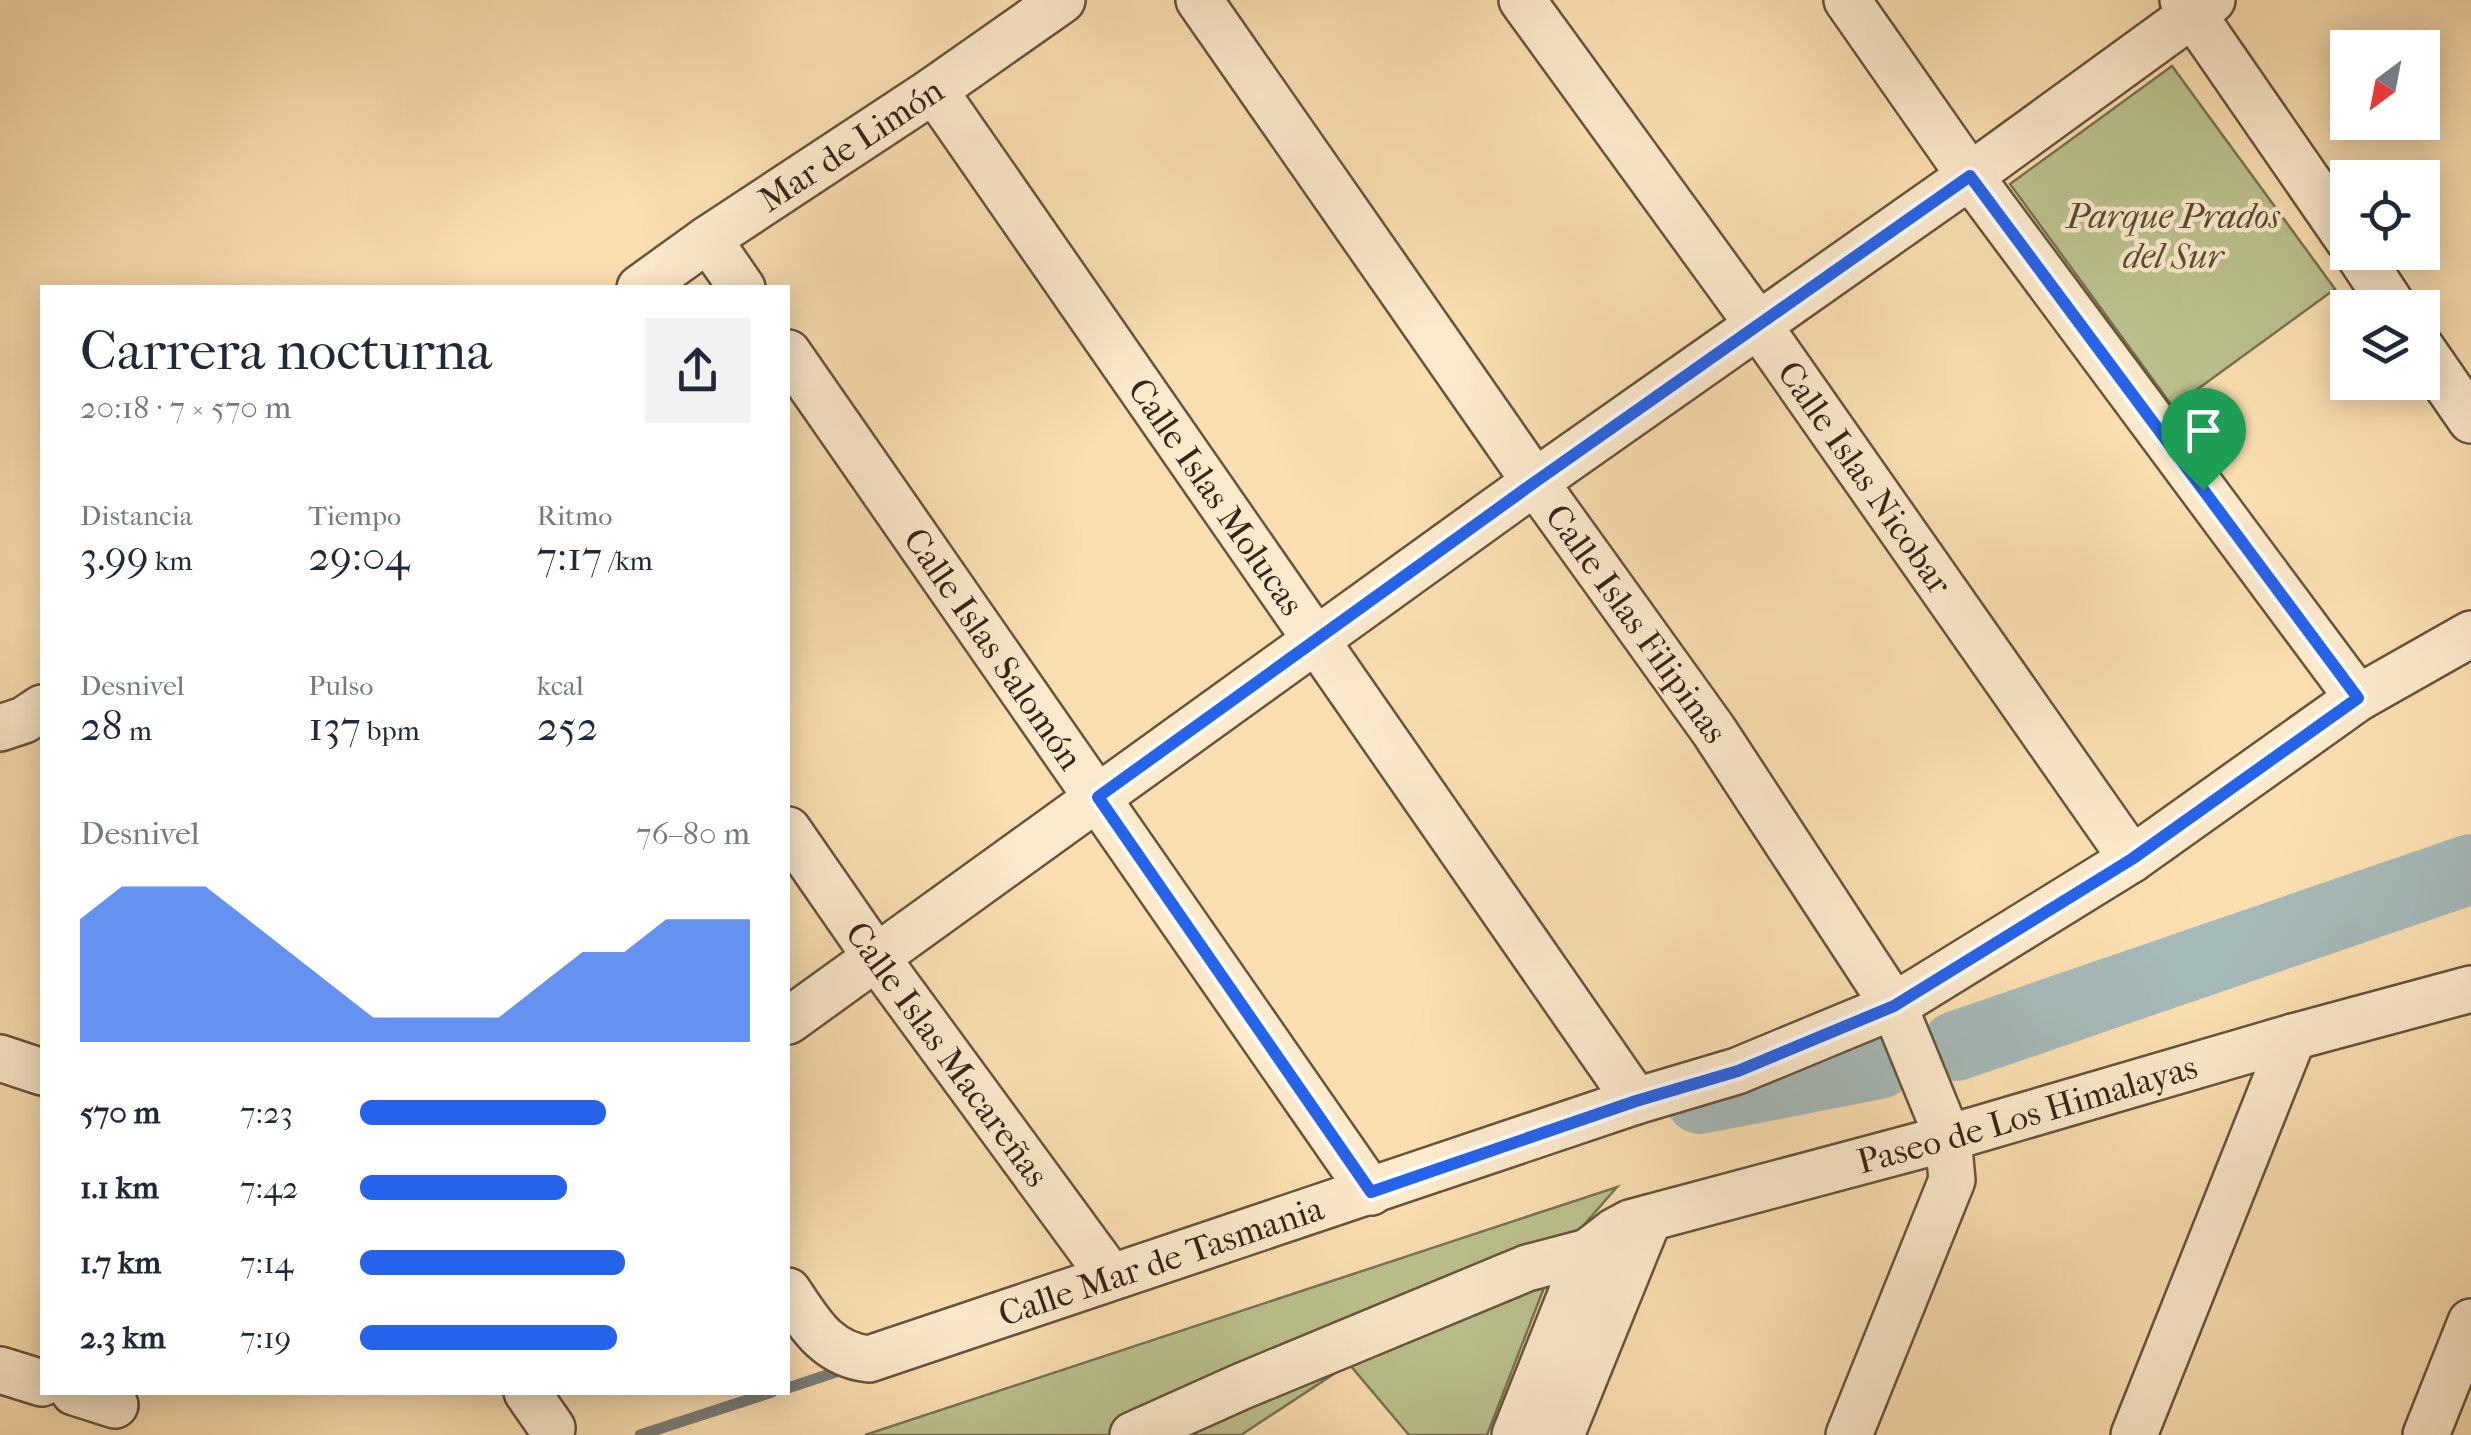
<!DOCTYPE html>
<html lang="es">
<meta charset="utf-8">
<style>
body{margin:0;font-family:"IM FELL French Canon",serif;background:#f2f2f3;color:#1f2937;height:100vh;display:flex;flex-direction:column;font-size:38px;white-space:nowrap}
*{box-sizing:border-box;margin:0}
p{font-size:32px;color:#747a83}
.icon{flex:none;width:55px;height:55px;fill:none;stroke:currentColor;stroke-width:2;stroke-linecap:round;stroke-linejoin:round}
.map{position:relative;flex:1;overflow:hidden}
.details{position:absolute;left:40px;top:285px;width:750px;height:1110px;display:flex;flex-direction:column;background:#fff;border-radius:0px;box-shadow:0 5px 25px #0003}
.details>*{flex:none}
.needle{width:65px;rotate:212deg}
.buttons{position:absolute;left:2330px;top:30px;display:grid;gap:20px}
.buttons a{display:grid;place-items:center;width:110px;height:110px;border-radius:0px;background:#fff;box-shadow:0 5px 25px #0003;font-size:50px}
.pin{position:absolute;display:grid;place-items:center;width:85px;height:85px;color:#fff;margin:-102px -42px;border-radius:50% 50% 50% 0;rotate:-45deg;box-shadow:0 0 10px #0007}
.pin .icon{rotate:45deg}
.round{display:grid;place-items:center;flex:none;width:105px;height:105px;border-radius:0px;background:#f2f2f3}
.head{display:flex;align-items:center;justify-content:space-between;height:170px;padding:0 40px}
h1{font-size:55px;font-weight:600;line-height:75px}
.stats{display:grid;grid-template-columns:repeat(3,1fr);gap:15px;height:170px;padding:10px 40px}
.stats div{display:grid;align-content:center}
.stats b{font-size:42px;font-weight:600}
.stats small{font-size:28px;font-weight:400}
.stats p{font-size:28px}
.chart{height:280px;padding:20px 40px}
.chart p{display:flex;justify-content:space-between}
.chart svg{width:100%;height:180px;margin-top:10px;fill:#2563eb;opacity:.7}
ul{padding:0 40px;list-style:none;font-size:32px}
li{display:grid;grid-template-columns:160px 120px 1fr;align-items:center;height:75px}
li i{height:25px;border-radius:12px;background:#2563eb}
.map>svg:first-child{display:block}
.green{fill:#bbc28e;stroke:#787352;stroke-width:2.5}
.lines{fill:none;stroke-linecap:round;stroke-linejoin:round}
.stream{stroke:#797d77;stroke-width:11}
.river{stroke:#a5b9b8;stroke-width:70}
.minor-casing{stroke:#67533d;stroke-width:50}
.minor{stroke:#fceacc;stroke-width:45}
.route-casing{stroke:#fff;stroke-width:20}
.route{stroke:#2563eb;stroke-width:12}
.labels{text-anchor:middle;stroke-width:9;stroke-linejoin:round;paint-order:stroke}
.street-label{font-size:35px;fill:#362416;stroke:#fceacc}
.park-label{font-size:35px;font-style:italic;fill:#574c34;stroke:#fceacc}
</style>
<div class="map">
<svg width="2471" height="1435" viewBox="0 0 2471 1435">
<rect width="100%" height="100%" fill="#fbdfb1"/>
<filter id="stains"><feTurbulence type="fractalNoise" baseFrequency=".002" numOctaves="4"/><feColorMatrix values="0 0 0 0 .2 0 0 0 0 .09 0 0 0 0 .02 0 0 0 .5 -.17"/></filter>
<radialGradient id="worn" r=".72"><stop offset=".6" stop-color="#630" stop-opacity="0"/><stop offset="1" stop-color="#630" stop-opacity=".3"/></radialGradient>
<g class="green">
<polygon points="2172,66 2335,289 2173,407 2010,184"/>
<polygon points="1617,1187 1556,1257 1487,1435 1409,1435 1349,1364 1241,1435 865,1435"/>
</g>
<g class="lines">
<g class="stream">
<polyline points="788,1388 845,1369"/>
<polyline points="640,1435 772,1392"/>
</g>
<g class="river">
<polyline points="1956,1046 2471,869"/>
<polyline points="1700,1099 1879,1064"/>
</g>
<g class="minor-casing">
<g id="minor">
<path id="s1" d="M1199 0 1535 482 1714 731 1894 1006 1948 1138 1952 1180 1849 1435"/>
<path id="s2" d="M1522 0 1759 326 2132 859"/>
<polyline points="1847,0 1970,176 2358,698"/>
<polyline points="2183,0 2348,239"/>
<path id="s3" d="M934 90 1636 1101"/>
<polyline points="708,239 742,288"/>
<polyline points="2357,252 2394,308"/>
<path id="s4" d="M640 288 708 239 934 90 1062 0"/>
<polyline points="2422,349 2471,420"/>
<path id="s5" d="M788 353 1371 1192"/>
<polyline points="0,728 24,720 42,708"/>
<path id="s6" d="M788 830 876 957 1110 1276"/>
<polyline points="788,1021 1535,482 1970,176 2212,0"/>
<polyline points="0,1058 42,1072"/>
<path id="s7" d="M788 1291C810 1324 826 1354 869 1359L1636 1101 1737 1071 1894 1006 2132 859 2358 698 2471 634"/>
<polyline points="0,1370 42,1383"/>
<polyline points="74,1392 115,1405"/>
<polyline points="527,1392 552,1428"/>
<polyline points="1133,1435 1240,1387 1527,1268 1588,1252"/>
<path id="s8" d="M1515 1435 1588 1252 1615 1231 1630 1223 1948 1138 2293 1037 2471 989"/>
<polyline points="1561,1435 1649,1218"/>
<polyline points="2134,1435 2293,1037"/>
<polyline points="2426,1435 2471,1322"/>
</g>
</g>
<use href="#minor" class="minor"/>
</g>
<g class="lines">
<g class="route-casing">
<polygon id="route" points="1970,176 2358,698 2132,859 1894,1006 1738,1071 1636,1101 1371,1192 1098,797 1535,482"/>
</g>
<use href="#route" class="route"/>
</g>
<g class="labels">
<g class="street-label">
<text dy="12" stroke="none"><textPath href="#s4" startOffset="255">Mar de Limón</textPath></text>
<text dy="12" stroke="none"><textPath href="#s2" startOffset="588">Calle Islas Nicobar</textPath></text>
<text dy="12" stroke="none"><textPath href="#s3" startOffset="495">Calle Islas Molucas</textPath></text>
<text dy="12" stroke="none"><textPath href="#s1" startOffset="762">Calle Islas Filipinas</textPath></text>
<text dy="12" stroke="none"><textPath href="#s5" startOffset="360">Calle Islas Salomón</textPath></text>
<text dy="12" stroke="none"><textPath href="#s6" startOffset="275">Calle Islas Macareñas</textPath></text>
<text dy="12" stroke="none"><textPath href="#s8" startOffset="660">Paseo de Los Himalayas</textPath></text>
<text dy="12" stroke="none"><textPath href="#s7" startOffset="418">Calle Mar de Tasmania</textPath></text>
</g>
<g class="park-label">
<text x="2173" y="228">Parque Prados<tspan x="2173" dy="40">del Sur</tspan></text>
</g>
</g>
<rect width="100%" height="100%" filter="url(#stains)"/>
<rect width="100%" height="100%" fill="url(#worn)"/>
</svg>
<div class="buttons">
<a><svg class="needle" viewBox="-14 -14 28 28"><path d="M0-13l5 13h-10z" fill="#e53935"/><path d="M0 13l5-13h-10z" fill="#747a83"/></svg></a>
<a><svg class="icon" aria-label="locate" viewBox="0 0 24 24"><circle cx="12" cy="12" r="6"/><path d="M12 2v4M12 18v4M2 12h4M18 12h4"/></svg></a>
<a><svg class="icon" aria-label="layers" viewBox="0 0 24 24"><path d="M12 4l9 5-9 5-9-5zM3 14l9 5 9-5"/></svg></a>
</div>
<div class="pin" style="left:2203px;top:490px;background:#1e9e55"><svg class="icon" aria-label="arrive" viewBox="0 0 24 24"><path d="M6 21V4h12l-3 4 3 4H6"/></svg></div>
<section class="details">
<div class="head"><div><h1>Carrera nocturna</h1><p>20:18 · 7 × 570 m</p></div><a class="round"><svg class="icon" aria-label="share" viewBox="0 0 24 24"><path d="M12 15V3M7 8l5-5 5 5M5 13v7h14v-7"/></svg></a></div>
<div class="stats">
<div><p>Distancia</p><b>3.99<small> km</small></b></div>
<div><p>Tiempo</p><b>29:04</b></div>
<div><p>Ritmo</p><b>7:17<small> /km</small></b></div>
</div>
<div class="stats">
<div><p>Desnivel</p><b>28<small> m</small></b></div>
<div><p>Pulso</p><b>137<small> bpm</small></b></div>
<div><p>kcal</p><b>252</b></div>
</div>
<div class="chart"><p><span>Desnivel</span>76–80 m</p>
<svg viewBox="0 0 160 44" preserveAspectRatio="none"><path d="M0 44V14L10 6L20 6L30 6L40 14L50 22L60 30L70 38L80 38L90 38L100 38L110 30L120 22L130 22L140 14L150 14L160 14V44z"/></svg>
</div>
<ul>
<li><b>570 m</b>7:23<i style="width:63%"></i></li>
<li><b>1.1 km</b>7:42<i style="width:53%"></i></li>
<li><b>1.7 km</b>7:14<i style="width:68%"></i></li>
<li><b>2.3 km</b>7:19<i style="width:66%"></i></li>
</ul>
</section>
</div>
